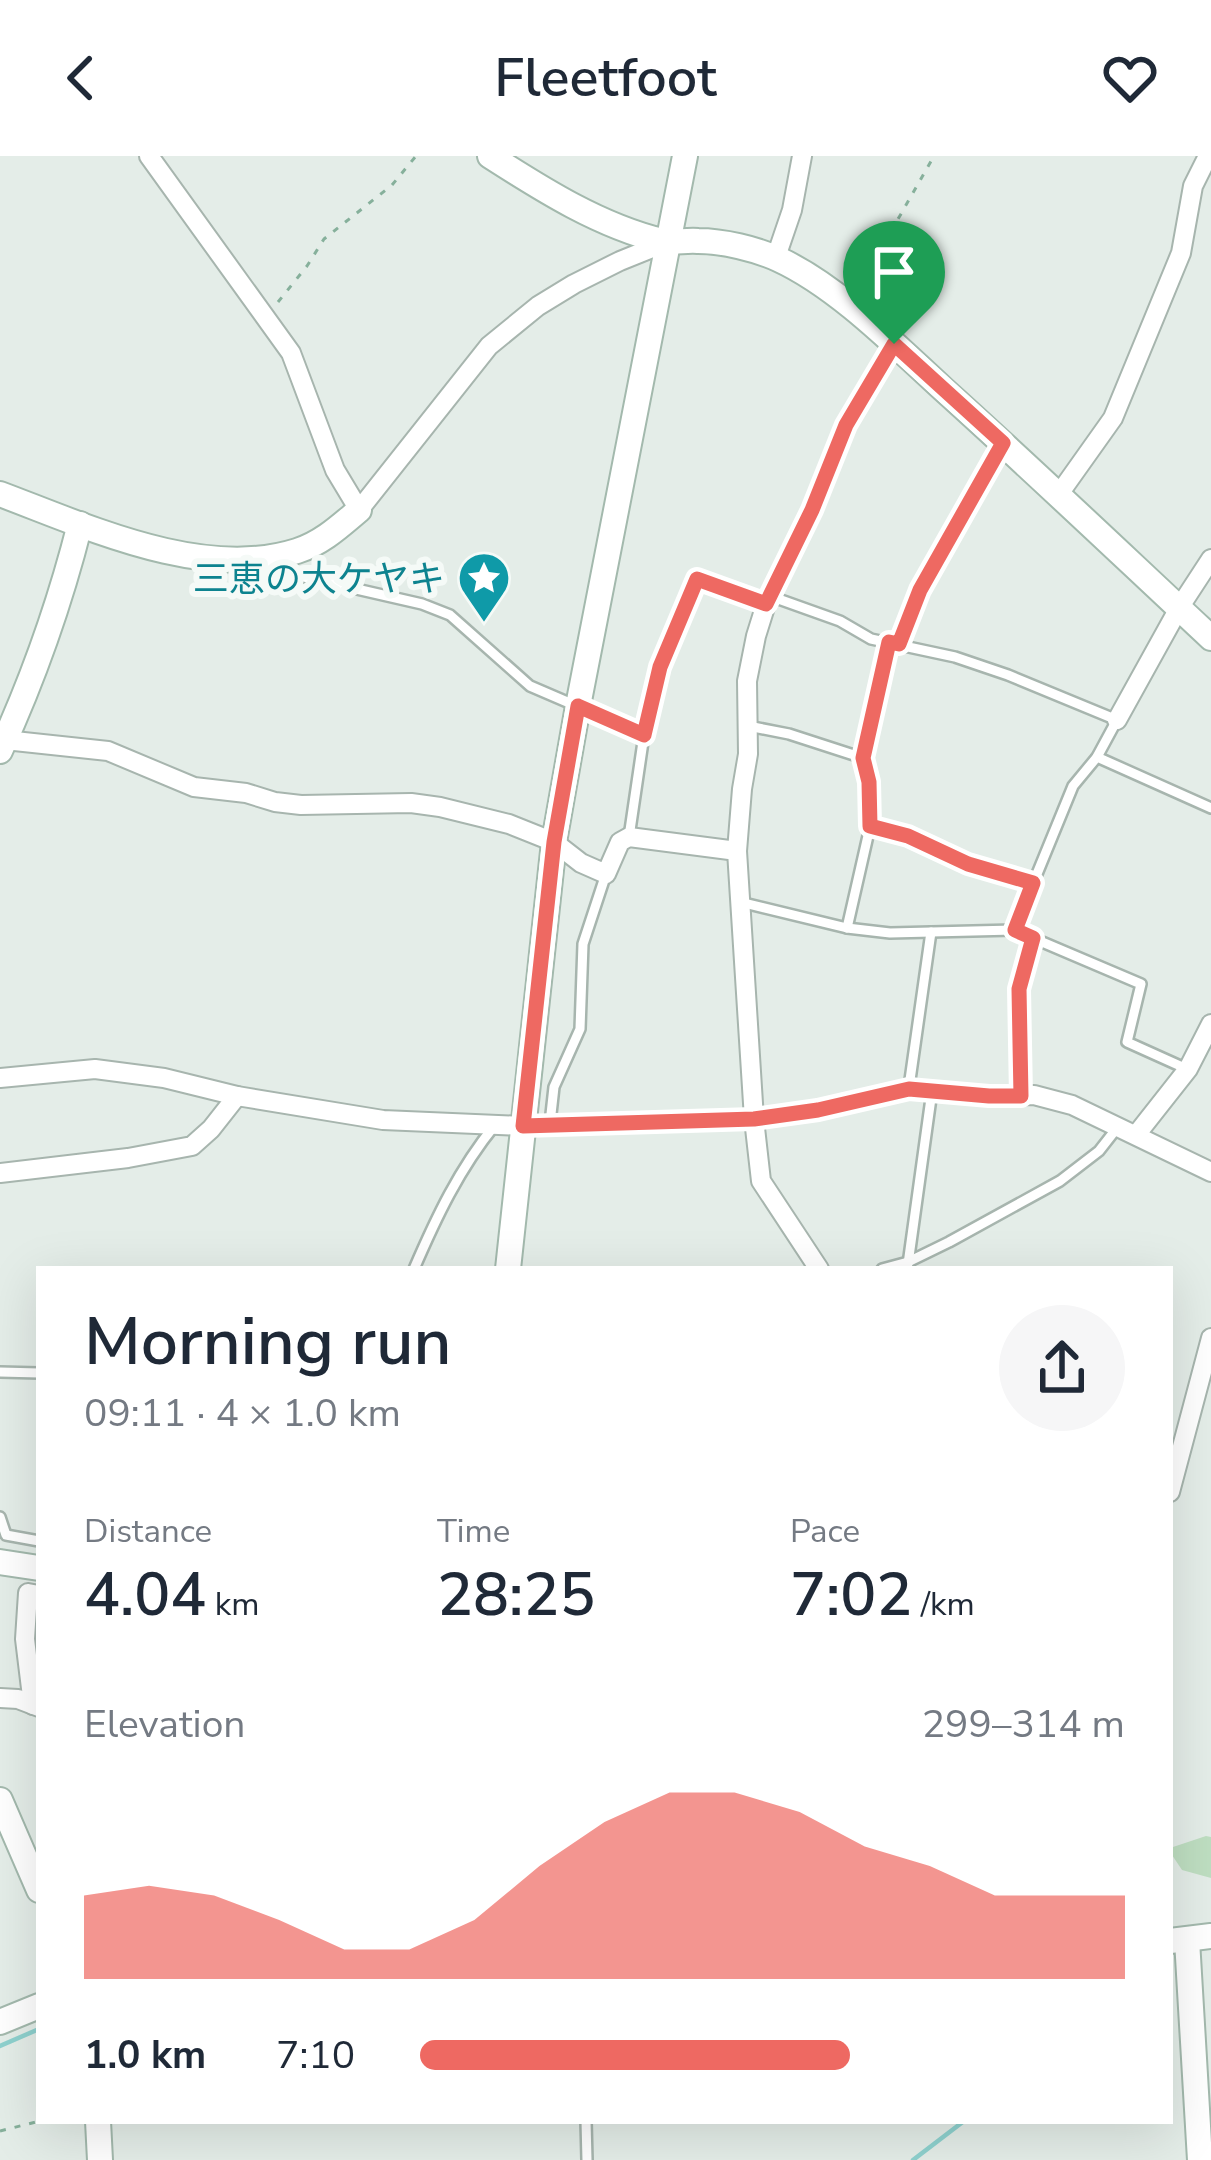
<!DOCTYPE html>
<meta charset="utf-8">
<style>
body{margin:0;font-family:"Nunito Sans","Noto Sans JP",sans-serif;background:#f6f6f7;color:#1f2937;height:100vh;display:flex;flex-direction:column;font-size:45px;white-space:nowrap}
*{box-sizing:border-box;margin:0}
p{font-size:39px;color:#747a83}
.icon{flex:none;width:66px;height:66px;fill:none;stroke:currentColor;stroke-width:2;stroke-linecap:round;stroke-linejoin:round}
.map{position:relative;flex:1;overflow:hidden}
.sheet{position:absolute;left:36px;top:1110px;width:1137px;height:858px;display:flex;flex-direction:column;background:#fff;border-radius:0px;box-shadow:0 12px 48px #0002}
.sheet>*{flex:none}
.pin{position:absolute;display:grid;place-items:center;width:102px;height:102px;color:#fff;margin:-123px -51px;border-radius:50% 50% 50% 0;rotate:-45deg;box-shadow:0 0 12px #0007}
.pin .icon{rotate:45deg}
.round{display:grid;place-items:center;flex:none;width:126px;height:126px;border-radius:63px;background:#f6f6f7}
.headline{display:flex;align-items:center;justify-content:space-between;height:204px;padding:0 48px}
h1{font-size:66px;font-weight:600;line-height:90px}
.stats{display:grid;grid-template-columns:repeat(3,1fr);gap:18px;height:204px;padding:12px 48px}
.stats div{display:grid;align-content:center}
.stats b{font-size:60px;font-weight:600}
.stats small{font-size:33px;font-weight:400}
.stats p{font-size:33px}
.chart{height:336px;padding:24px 48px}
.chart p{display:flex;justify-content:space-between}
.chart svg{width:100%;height:216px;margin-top:12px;fill:#ee6962;opacity:.7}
ul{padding:0 48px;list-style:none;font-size:39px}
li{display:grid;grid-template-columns:192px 144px 1fr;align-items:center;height:90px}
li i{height:30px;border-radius:15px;background:#ee6962}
header{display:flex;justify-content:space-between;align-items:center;height:156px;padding:0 48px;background:#fff;font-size:54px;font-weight:600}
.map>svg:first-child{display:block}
.green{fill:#bedec1}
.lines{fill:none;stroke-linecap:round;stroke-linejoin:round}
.stream{stroke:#8ed1ce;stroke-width:4.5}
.lane-casing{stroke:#a7b5ae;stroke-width:14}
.street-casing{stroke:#a7b5ae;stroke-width:22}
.secondary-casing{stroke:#a3b9ad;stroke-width:28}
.path{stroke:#86b09b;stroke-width:3;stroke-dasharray:6 9;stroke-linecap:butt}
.lane{stroke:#fff;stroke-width:9}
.street{stroke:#fff;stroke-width:18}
.secondary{stroke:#fff;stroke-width:24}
.route-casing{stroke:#fff;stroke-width:24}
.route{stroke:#ee6962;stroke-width:15}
.labels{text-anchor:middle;stroke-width:12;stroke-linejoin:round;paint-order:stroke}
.culture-label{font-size:36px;fill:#0d838f;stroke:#f5faf7;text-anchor:end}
</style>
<header><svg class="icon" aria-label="back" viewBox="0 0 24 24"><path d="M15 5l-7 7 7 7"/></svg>Fleetfoot<svg class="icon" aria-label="heart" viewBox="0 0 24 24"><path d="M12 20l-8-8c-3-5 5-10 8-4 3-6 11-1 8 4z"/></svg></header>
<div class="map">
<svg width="1211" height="2004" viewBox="0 0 1211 2004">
<rect width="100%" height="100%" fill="#e4ede8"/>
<polygon class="green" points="1206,1680 1211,1681 1211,1722 1182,1714 1170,1696 1170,1692"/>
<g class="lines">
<g class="stream">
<polyline points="0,1890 39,1873"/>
<polyline points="913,2004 964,1965"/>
</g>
<g class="lane-casing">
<g id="lane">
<polyline points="256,410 422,448 450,459 530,530 644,579"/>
<polyline points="770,440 840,465 871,483 955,501 1008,519 1117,564 1097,601 1073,630 1014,774"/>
<polyline points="899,487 920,434 1001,292"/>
<polyline points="748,570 789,578 863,602"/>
<polyline points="1097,601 1211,652"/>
<polyline points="870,671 907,680 968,708 1033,727"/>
<polyline points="629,681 644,579 660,511 697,423 766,448"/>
<polyline points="740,746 847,772 890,777 1014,774 1141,828 1127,886 1187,913"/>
<polyline points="847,772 870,671 869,626 863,602 889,486"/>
<polyline points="909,931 931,776"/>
<polyline points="1021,940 1019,833 1033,782"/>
<polyline points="550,967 554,931 580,873 583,788 606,718"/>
<polyline points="908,1108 932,935"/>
<path d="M414 1113C436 1062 459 1013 495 969"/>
<polyline points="882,1113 908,1106 949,1086 1060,1025 1099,995 1117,972"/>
<polyline points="0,1216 39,1217"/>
<polyline points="0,1361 6,1379 39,1385"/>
<polyline points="586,1965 587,2004"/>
</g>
</g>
<g class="street-casing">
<g id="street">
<polyline points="149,0 291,197 335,314 359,354 489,190 538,150 574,128 620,105 667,86"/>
<polyline points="776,101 792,54 802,0"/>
<polyline points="1059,338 1113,262 1181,97 1193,30 1208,0"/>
<polyline points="1117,564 1179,452 1211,403"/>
<polyline points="5,584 108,595 194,631 246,637 275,646 301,649 411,647 440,651 509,668 554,686 581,707 606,718 620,686 629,681 737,695"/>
<polyline points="0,922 95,913 164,922 237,940 383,964 523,970 754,963 818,954 909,933 989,940 1034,939 1072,949 1211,1016"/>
<polyline points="1136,979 1188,913 1211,868"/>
<polyline points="0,1017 128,1002 192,990 211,973 237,940"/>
<polyline points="819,1113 761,1025 754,963 737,695 742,633 748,598 747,525 756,480 766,448 812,354 846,269 894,188"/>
<polyline points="1170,1336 1211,1182"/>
<polyline points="0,1542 18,1543 39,1551"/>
<polyline points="33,1549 25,1483 28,1437 39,1439"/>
</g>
</g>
<g class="secondary-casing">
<g id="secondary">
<path d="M490 0C543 34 600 70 662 85 674 87 686 84 698 85 723 85 756 93 778 103 837 130 895 189 943 233 1034 315 1122 399 1211 482"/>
<path d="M0 338C88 371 203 425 297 395 322 387 340 370 359 354"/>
<path d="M0 595C34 521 60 447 80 368"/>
<polyline points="508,1113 554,686 578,550 685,0"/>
<polyline points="0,1406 39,1412"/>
<polyline points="0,1644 39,1734"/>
<polyline points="1187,1784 1200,2004"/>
<polyline points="1170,1785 1211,1780"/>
<polyline points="0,1866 39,1850"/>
<polyline points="98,1965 100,2004"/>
</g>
</g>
<g class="path">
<polyline points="861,128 934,0"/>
<polyline points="278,146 307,110 324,83 392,29 416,0"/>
<polyline points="0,1975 40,1965"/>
</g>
<use href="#lane" class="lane"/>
<use href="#street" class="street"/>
<use href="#secondary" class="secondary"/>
</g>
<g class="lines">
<g class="route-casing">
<polygon id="route" points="894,188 1003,287 920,434 899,488 889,486 863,602 869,626 870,670 908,680 968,708 1033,727 1015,774 1033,782 1019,833 1021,940 989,940 909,933 818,954 754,963 523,970 554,686 578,550 644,579 660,511 697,423 766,448 812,354 846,269"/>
</g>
<use href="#route" class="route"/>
</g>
<defs>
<g id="sight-pin" transform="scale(2.7)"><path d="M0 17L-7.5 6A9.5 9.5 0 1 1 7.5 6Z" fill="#0f9aa8" stroke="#f5faf7"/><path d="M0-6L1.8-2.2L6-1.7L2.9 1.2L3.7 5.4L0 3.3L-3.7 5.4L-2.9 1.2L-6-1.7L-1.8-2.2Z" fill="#fff"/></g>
</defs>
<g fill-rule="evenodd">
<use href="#sight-pin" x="484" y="422"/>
</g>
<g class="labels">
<g class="culture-label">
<text x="445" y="435">三恵の大ケヤキ</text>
</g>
</g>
</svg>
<div class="pin" style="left:894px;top:188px;background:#1e9e55"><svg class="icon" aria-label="arrive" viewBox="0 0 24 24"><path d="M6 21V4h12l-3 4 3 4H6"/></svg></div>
<section class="sheet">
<div class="headline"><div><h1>Morning run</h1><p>09:11 · 4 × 1.0 km</p></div><a class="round"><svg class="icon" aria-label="share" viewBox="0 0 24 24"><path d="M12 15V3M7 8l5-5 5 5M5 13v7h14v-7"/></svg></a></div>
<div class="stats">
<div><p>Distance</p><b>4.04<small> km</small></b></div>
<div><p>Time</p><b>28:25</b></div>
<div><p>Pace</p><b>7:02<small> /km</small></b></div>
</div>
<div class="chart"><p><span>Elevation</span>299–314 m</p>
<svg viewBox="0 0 160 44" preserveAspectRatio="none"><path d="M0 44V27L10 25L20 27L30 32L40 38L50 38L60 32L70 21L80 12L90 6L100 6L110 10L120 17L130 21L140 27L150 27L160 27V44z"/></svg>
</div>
<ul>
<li><b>1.0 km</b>7:10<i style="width:61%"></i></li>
</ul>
</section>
</div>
